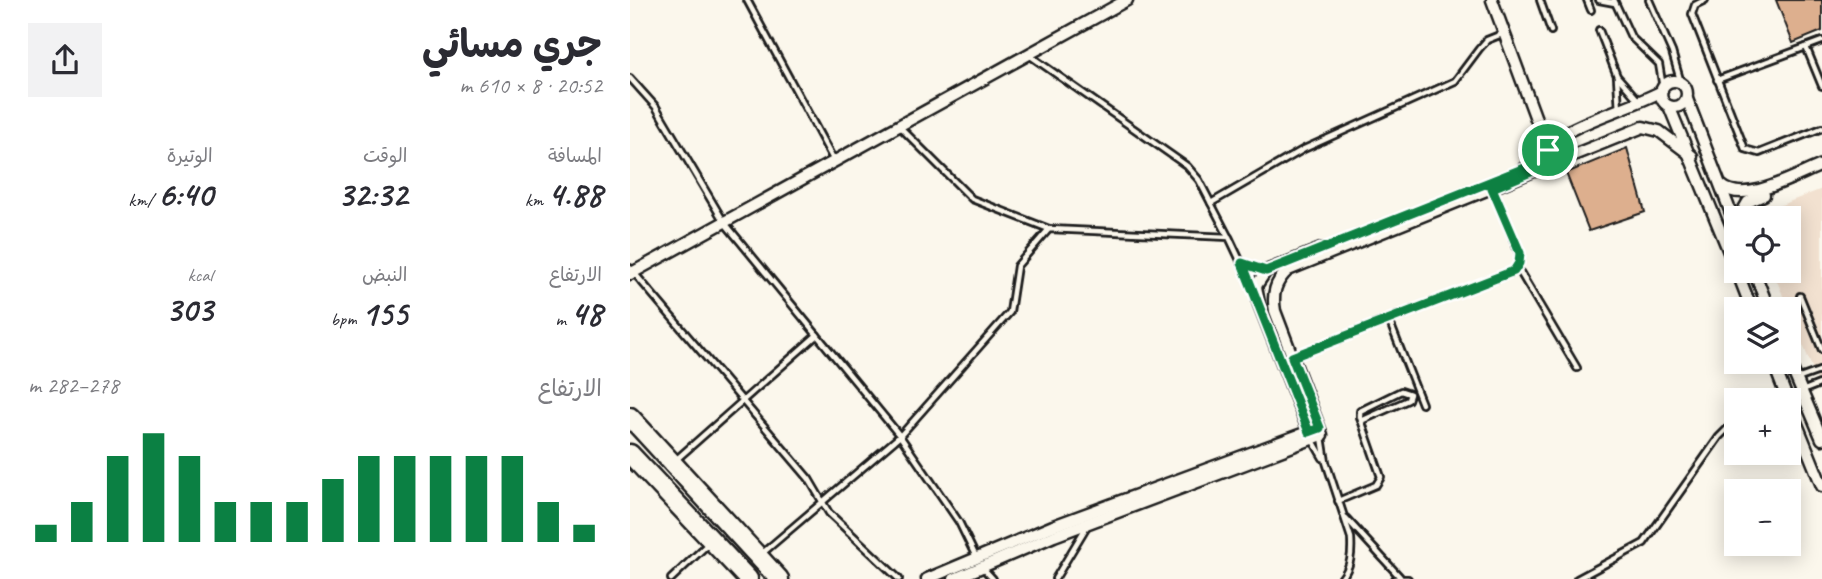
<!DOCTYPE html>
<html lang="ar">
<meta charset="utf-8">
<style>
body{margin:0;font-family:Caveat,"Playpen Sans Arabic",sans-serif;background:#f2f2f3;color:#2b2b33;direction:rtl;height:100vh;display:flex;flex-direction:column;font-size:26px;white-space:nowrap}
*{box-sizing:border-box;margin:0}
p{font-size:23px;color:#7c7c81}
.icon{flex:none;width:38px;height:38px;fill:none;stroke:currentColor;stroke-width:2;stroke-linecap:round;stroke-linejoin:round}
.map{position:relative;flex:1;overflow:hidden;direction:ltr}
.panel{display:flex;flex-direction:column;background:#fff;width:630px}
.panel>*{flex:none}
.fabs{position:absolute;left:1094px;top:206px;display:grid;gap:14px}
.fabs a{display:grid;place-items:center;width:77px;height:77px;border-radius:0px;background:#fff;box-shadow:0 4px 18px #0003;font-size:35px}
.pin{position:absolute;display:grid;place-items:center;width:60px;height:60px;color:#fff;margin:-30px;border:4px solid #fff;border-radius:50%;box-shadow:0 2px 7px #0007}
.round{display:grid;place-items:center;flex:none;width:74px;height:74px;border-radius:0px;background:#f2f2f3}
.summary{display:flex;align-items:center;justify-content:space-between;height:119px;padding:0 28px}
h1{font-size:38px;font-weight:700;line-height:52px}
.figures{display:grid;grid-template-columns:repeat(3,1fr);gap:10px;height:119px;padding:7px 28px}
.figures div{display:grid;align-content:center}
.figures b{font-size:35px;font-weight:700}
.figures small{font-size:19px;font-weight:400}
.figures p{font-size:19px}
.chart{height:196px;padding:14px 28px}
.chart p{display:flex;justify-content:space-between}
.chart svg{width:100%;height:126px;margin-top:7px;stroke:#0b8043;stroke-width:6}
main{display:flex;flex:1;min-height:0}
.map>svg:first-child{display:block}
.built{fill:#f2e1d0}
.building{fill:#ddaf8e;stroke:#1c1c1c;stroke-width:2}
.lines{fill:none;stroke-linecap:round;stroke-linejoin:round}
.lane-casing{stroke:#1c1c1c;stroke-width:10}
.street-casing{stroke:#1c1c1c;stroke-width:15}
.highway-casing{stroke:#1c1c1c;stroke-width:23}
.lane{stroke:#fbf7ec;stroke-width:4.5}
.street{stroke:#fbf7ec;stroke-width:10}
.highway{stroke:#fbf7ec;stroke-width:18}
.route-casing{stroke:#fff;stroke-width:14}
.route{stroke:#0b8043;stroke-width:9}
</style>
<main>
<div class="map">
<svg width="1192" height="579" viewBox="0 0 1192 579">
<rect width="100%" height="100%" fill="#fbf7ec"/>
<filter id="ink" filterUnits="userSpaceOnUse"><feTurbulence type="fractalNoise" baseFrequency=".0143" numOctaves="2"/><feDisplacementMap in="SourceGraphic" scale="14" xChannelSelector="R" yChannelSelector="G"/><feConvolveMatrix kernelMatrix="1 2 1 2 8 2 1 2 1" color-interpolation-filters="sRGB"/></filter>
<g filter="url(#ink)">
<polygon class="built" points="1192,189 1192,392 1143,271 1158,271 1158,219 1126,219 1133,212"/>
<g class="building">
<polygon points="1146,0 1192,0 1192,31 1163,43"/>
<polygon points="997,148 1015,212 959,231 936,173"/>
</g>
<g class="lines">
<g class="lane-casing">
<g id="lane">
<polyline points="117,0 204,161"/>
<polyline points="910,0 921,31"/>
<polyline points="957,0 961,10"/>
<polyline points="969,0 985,3"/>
<polyline points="984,0 1001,37 1029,64 1033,88"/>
<polyline points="1019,0 1042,52 1051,83"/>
<polyline points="1075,0 1065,5 1062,14 1115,149 1129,153 1192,128"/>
<polyline points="969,30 987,76 1009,101"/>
<polyline points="1176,47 1192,86"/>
<polyline points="399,55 557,166 569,180 598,236"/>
<polyline points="987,77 989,110"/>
<polyline points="0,78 26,107 94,222 270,436 329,522 347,559"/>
<polyline points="1087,80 1192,41"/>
<polyline points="270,127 342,199 419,229"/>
<polyline points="581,203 674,149 825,81 849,49 857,40 872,34"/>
<polyline points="614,264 635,271"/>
<polyline points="887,267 947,368"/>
<polyline points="0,268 179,479 199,513 269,579"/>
<polyline points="1170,296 1192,350"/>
<polyline points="759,320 792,404"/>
<polyline points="662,357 884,271 889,263 889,253 860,182"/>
<polyline points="1167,379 1192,370"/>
<polyline points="1172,391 1192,383"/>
<polyline points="1142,401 1153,395"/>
<path d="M692 437 696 462 721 538C722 554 721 567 711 579"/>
<polyline points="682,439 693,458"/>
<polyline points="48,458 187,335"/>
<polyline points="708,501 746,485 751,477 730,417 730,411 771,391 780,394 778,400 731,421"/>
<polyline points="716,518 770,577"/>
<polyline points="135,551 270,436 380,312 387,266 419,229 599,237 624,290"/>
<polyline points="352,567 363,579"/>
<polyline points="41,579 79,543"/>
<polyline points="425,579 457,526"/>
<polyline points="765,579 778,579"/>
<polyline points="947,579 1014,543 1089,437 1106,420"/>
</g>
</g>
<g class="street-casing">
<g id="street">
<polyline points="862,0 919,154"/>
<circle cx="1044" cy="94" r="13"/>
<polyline points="1057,99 1106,226"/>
<polyline points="1039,106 1106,269"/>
<path d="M894 168C915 160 914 146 930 136 958 118 1000 108 1032 91"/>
<path d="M1091 185C1114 206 1166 175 1192 165"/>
<polyline points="1108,219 1118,202 1134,195"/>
<polyline points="1107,271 1122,310"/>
<polyline points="1124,271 1139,310"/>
<polyline points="0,274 497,0"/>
<polyline points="1158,359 1192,439"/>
<polyline points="1143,362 1158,401"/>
<polyline points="1158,402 1192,486"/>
<polyline points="682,439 629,304 626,286 636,271 691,249"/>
<polyline points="297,579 423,526 683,430"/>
<path d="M324 579 424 536 692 435 645 311C642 294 645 282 658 270L1013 127 1029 131 1062 156"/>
</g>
</g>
<g class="highway-casing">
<g id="highway">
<polyline points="0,417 149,579"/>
<polyline points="0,454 118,579"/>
</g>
</g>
<use href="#lane" class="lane"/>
<use href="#street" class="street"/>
<use href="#highway" class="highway"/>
</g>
</g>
<g class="lines" filter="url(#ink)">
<g class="route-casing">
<polygon id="route" points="918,150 922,163 862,188 890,253 889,263 884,271 662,357 690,428 679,432 612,263 636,271 900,166"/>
</g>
<use href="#route" class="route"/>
</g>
</svg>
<div class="fabs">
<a><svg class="icon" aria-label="locate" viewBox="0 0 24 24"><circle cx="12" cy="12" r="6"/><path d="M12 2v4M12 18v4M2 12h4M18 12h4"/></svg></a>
<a><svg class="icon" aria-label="layers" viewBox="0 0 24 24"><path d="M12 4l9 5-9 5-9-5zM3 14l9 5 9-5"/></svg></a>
<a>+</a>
<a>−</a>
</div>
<div class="pin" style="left:918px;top:150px;background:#1e9e55"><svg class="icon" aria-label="arrive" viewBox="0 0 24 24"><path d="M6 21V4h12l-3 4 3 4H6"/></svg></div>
</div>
<section class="panel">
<div class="summary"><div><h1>جري مسائي</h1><p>20:52 · 8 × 610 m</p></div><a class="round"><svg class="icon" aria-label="share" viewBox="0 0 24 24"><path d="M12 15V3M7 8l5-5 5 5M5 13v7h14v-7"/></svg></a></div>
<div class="figures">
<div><p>المسافة</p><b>4.88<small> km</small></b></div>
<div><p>الوقت</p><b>32:32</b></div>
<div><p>الوتيرة</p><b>6:40<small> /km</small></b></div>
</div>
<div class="figures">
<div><p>الارتفاع</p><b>48<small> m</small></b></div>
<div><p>النبض</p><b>155<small> bpm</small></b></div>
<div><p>kcal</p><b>303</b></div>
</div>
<div class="chart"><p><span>الارتفاع</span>278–282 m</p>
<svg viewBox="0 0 160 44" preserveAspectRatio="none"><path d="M5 44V38M15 44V30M25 44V14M35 44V6M45 44V14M55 44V30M65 44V30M75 44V30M85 44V22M95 44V14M105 44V14M115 44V14M125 44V14M135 44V14M145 44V30M155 44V38"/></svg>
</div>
</section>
</main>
